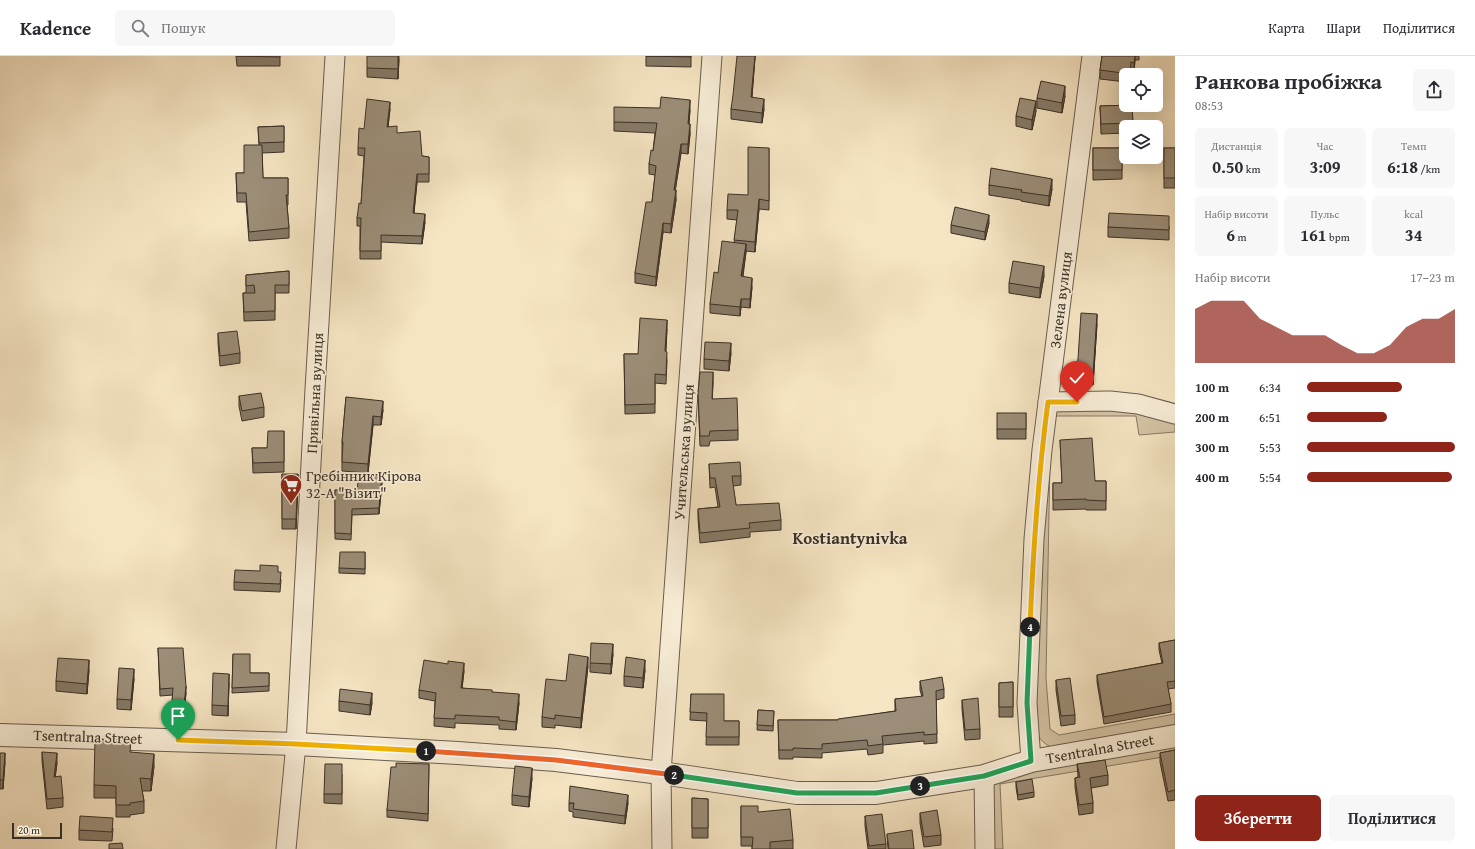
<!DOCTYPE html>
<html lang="uk">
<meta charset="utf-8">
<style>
body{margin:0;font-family:"Gentium Book Plus",serif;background:#f7f7f7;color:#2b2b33;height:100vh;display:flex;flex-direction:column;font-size:15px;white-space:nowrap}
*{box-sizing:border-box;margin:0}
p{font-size:13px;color:#7c7c81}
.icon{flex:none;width:22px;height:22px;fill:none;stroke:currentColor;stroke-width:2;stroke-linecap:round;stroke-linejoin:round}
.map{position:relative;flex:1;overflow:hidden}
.details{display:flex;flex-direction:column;background:#fff;width:300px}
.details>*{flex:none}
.controls{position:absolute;left:1119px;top:12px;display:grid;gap:8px}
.controls a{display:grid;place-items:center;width:44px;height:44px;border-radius:6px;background:#fff;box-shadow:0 4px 16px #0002;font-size:20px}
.scale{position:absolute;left:12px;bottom:10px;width:50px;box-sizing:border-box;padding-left:4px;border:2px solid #3b3026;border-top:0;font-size:11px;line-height:14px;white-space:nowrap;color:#3b3026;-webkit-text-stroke:3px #f9eed8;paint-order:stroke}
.pin{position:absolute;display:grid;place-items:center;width:34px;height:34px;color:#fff;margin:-41px -17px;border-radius:50% 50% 50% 0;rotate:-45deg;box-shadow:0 0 4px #0007}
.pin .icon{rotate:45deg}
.km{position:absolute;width:20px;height:20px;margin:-10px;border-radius:50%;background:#222;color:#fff;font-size:11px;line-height:20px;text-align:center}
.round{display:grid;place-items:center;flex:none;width:42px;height:42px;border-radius:6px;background:#f7f7f7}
.headline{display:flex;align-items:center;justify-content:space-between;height:68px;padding:0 20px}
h1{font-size:22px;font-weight:600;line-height:30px}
.figures{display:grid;grid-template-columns:repeat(3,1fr);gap:6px;height:68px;padding:4px 20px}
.figures div{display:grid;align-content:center;border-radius:6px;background:#f7f7f7;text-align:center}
.figures b{font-size:17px;font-weight:600}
.figures small{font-size:11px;font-weight:400}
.figures p{font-size:11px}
.chart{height:112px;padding:8px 20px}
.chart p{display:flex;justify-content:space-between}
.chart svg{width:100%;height:72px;margin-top:4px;fill:#8f2418;opacity:.7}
.primary-button{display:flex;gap:8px;margin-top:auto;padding:8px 20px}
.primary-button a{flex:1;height:46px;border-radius:6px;background:#8f2418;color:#fff;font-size:16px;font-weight:600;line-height:46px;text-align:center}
.primary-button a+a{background:#f7f7f7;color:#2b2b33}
ul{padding:0 20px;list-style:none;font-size:13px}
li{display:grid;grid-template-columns:64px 48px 1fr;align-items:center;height:30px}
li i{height:10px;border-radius:5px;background:#8f2418}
header{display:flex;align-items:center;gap:24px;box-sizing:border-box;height:56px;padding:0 20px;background:#fff;border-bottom:1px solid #e1e1e2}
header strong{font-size:19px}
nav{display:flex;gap:22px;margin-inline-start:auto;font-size:14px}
.search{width:280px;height:36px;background:#f7f7f7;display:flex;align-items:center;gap:10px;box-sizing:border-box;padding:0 14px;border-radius:6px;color:#7c7c81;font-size:15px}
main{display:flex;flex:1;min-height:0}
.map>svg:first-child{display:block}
.green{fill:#d6c6a8;stroke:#887b67}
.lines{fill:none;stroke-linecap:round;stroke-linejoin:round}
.minor-casing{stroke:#6a5d4d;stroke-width:21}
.tertiary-casing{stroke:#6a5d4d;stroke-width:24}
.minor{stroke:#f9eed8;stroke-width:19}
.tertiary{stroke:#f9eed8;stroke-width:22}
.wall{fill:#867a67;stroke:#3b3026}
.shaded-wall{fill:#6d6354;stroke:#3b3026}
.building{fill:#9c8e78;stroke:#3b3026}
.split-1-casing{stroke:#fff;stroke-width:8}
.split-2-casing{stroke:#fff;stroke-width:8}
.split-3-casing{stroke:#fff;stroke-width:8}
.split-4-casing{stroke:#fff;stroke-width:8}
.split-5-casing{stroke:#fff;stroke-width:8}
.split-1{stroke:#f5b400;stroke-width:5}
.split-2{stroke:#f0652b;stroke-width:5}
.split-3{stroke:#22a559;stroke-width:5}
.split-4{stroke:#22a559;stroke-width:5}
.split-5{stroke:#f5b400;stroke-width:5}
.labels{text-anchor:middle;stroke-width:3.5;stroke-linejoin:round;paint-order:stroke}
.street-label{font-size:15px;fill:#3b3026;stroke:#f9eed8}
.poi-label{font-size:15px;fill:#3b3026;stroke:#f9eed8;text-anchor:start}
.quarter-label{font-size:17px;font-weight:bold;fill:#3b3026;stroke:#f9eed8}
</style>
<header>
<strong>Kadence</strong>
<div class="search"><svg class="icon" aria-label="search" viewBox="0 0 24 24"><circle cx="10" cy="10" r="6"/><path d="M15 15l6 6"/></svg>Пошук</div>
<nav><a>Карта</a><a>Шари</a><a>Поділитися</a></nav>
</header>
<main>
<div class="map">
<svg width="1175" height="793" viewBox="0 0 1175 793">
<rect width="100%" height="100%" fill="#f6e5c3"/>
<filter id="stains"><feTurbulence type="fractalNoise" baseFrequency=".005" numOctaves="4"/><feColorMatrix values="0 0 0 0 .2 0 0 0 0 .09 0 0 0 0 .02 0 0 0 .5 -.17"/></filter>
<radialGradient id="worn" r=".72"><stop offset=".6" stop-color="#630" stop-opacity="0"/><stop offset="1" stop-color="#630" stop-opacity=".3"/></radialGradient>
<g class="green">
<path d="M1061 351H1118L1175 366V376L1139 379 1136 360H1054L1050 401 1046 622 1050 673 1059 679 1175 658V673L1057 693C1039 687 1038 681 1034 664L1043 460 1052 357Z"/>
<polygon points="1175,687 1175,699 1000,728 1003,793 989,793 991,724"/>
</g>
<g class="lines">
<g class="minor-casing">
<g id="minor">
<polyline points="1048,346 1110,345 1138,348 1175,358"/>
<polyline points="1031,705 1027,647 1034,483 1042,394 1092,0"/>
<polyline points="984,720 985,793"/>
<polyline points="286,793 296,688 315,333 335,0"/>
<polyline points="662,793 661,717 712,0"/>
</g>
</g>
<g class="tertiary-casing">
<polyline id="tertiary" points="0,679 296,688 458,697 556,704 661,717 797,737 876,737 984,720 1031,705 1175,680"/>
</g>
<use href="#minor" class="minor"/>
<use href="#tertiary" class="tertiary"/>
</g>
<g class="wall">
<polygon points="236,0 280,0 280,10 237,10"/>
<polygon points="399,0 398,23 367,21 367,12"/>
<polygon points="646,0 691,0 691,11 646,10"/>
<polygon points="755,0 752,41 764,53 762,67 731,63 731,53"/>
<polygon points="1102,0 1139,0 1139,4 1135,4 1134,16 1131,15 1131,19 1126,19 1126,26 1100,23 1100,14"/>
<polygon points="1065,40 1062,57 1037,52 1037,42"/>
<polygon points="1132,49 1133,71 1126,71 1126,77 1101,78 1100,50"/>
<polygon points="390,53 388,71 397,77 422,100 429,101 429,126 417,126 414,157 425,166 422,188 381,186 381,203 360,203 360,170 357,170 357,162 361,148 364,100 358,99 358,92"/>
<polygon points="690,54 689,68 690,78 688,98 681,97 675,134 676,144 671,177 663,176 656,230 635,227 635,217 652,146 655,119 649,118 649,108 653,95 655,77 614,75 614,66"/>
<polygon points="1036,55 1032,74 1016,70 1016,60"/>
<polygon points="284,70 284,96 262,97 263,122 288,122 288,149 287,149 289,172 289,182 249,185 246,146 237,146 236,117 244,117 259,89 258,71"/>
<polygon points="769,92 769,154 759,153 755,196 746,195 743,221 752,231 750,252 741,251 740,260 710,257 710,248 718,217 734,187 737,164 727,163 727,154 748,139"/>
<polygon points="1093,92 1122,92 1122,123 1093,124"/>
<rect x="1164" y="92" width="11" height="40"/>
<polygon points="989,129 1052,133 1049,150 1021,145 1021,144 989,139"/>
<polygon points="989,167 985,184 951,177 951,169"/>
<polygon points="1169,170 1169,184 1108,181 1108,171"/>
<polygon points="289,215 289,237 275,237 275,264 244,265 243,237 246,237 246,219"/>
<polygon points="1044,220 1040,242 1009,237 1009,227"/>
<polygon points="1097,268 1093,329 1077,328 1077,318"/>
<polygon points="667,273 666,295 667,305 666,328 655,327 655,357 625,358 624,298 638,298"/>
<polygon points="218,277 240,297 240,307 220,310 218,287"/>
<polygon points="731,297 729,315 704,313 704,303"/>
<polygon points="713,326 712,343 738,374 738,384 710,385 709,390 700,390 698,338"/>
<polygon points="239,340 264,351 264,361 242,365 239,350"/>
<polygon points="346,341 383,354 381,369 373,369 368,417 342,415 342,386"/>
<polygon points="1026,357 1026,383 997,383 997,373"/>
<polygon points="284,375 284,416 253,417 252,392 267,392"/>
<polygon points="1060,384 1095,425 1106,425 1106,454 1086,454 1086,453 1053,454 1053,427 1062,427"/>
<polygon points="709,408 741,420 741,429 733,430 736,449 781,464 781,474 750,476 750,481 700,487 698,463 698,453 718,451 715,431 710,432"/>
<polygon points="282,418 298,428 296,473 282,473"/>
<polygon points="382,426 379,458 352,459 351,484 335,483 335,434 357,435"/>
<polygon points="365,496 365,518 339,517 339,512"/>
<polygon points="278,516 281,524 280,536 234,534 234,526"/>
<polygon points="1175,584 1175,632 1168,633 1171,648 1171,656 1104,668 1097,626 1097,619 1162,607 1159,594 1159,587"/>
<polygon points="158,592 186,637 183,667 171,666 173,639 160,640"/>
<polygon points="233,598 250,617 269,617 269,635 232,637"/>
<polygon points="613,598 611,618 590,616 590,607"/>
<polygon points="588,610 581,672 555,669 555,672 542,671 542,661 566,625"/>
<polygon points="89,614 87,638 56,635 56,625"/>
<polygon points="645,614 643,632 624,630 624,620"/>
<polygon points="464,615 462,632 492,636 519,647 516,674 499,673 499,669 455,667 455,672 434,670 435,645 419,642 419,634"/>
<polygon points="134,623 131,654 117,653 117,643"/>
<polygon points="1056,624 1075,659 1075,668 1061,670 1056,634"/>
<polygon points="920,625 944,633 944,642 936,644 937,687 924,688 924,685 883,689 883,697 868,699 867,693 822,697 822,702 793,701 793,703 779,703 778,664 838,664 895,655 895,643 922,641 920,634"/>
<polygon points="1013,626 1013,661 999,661 999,627"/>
<polygon points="229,627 228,660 212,659 212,649"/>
<polygon points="691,638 724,665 739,665 739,689 706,689 707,665 690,664"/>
<polygon points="962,644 980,673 980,683 965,684 962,653"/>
<polygon points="339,645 372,647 370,659 339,655"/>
<polygon points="758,654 774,655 773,675 757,674"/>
<polygon points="1175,694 1175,744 1168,745 1160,706 1160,697"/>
<polygon points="42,696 57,707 55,721 63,742 63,751 47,753 42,705"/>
<polygon points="131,696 154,710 151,735 142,735 144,745 144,757 130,759 130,761 116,761 116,742 94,742 94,729"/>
<polygon points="0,697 5,706 3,733 0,733"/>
<polygon points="429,708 428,765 387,761 387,754 396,711"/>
<polygon points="1077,708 1108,719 1108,729 1091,732 1093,747 1093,757 1079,759 1075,731 1075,722 1078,721"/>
<polygon points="342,718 342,748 324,747 324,738"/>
<polygon points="532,722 529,751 512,749 512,739"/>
<polygon points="1016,726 1034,736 1034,741 1018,744 1016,731"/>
<polygon points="692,742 708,743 708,782 692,782"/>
<polygon points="569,747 628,747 625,768 573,761 573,756 569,755"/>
<polygon points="741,750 758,756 793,784 793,793 752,793 752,790 741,790"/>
<polygon points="920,757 941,779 941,789 924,791 920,767"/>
<polygon points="865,760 886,788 886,793 868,793 865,770"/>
<polygon points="113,772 112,785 79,784 79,774"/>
<polygon points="887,778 914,793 888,793"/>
</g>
<g class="shaded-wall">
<polygon points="398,0 399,4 398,23"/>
<polygon points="755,0 755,3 751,51 751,41"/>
<polygon points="1135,0 1135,4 1134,16 1134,7"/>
<polygon points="1065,30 1065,40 1062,57 1062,47"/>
<polygon points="764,43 764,53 762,67 762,57"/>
<polygon points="690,44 690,54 688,77 688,68"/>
<polygon points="1036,45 1036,55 1032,74 1032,64"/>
<polygon points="390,46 390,53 387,79 387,71"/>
<polygon points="690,68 690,78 688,98 688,88"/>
<polygon points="681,88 681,97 674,143 674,134"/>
<polygon points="417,118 417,126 413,165 413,157"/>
<polygon points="1052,123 1052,133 1049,150 1049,140"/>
<polygon points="676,134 676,144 671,177 671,168"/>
<polygon points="759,143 759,153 755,196 755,186"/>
<polygon points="425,158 425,166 422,188 422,180"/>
<polygon points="989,159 989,167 985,184 985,176"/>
<polygon points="663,167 663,176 656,230 656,221"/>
<polygon points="746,188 746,197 741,229 741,220"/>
<polygon points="1044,210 1044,220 1040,242 1040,232"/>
<polygon points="752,222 752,231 750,252 750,243"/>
<polygon points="741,243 741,251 740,260 740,251"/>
<polygon points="1097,258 1097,268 1093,329 1093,319"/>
<polygon points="667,264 667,273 665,304 665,295"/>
<polygon points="731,287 731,297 729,315 729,305"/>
<polygon points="713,316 713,326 712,353 712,343"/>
<polygon points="383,345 383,354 381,369 381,361"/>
<polygon points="373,360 373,369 368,417 368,408"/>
<polygon points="298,418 298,428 296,473 296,463"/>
<polygon points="382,419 382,426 379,458 379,452"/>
<polygon points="613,588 613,598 611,618 611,608"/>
<polygon points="588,601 588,610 581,672 581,662"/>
<polygon points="89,604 89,614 87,638 87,628"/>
<polygon points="645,604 645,614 643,632 643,622"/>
<polygon points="464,607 464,615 461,641 461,632"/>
<polygon points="134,613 134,623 131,654 131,644"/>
<polygon points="229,618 229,627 228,660 228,650"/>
<polygon points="186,630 186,637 183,667 183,660"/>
<polygon points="372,637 372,647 370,659 370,649"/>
<polygon points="519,638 519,647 516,674 516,666"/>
<polygon points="5,697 5,706 3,733 3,724"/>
<polygon points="57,697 57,707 54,731 54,721"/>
<polygon points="154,698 154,710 151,735 151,723"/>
<polygon points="532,712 532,722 529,751 529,741"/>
<polygon points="628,739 628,747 625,768 625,760"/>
</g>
<g class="building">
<polygon points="237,0 280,0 280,1"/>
<polygon points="367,0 398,0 398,13 367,12"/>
<polygon points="646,0 691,0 691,1"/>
<polygon points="737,0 755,0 751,41 764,43 762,57 731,53 733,39"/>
<polygon points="1102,0 1135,0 1134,7 1131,6 1130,18 1100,14"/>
<polygon points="1041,25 1065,30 1062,47 1037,42"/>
<polygon points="661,41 690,44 688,68 690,68 688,88 681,88 674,134 676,134 671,168 663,167 656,221 635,217 646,146 652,146 656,110 649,108 651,94 653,95 657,67 614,66 614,51 660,52"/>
<polygon points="1020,42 1036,45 1032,64 1016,60"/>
<polygon points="367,43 390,46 387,71 397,70 397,77 420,75 422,100 429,101 429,118 417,118 413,157 425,158 422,180 381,179 381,195 360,195 361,162 357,162 359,147 361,148 365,92 358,92 359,72 364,73"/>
<polygon points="1132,49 1133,67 1101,68 1100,50"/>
<polygon points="284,70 284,86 259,87 258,71"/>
<polygon points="244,89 262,89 263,122 288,122 288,139 286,139 289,172 249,176 246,137 237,137 236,117 244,117"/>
<polygon points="748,91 769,92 769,145 759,143 755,186 734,184 738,154 727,154 728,138 748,139"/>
<rect x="1093" y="92" width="29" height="22"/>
<rect x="1164" y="92" width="11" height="30"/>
<polygon points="991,112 1052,123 1049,140 1021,136 1022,134 989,129"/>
<polygon points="955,151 989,159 985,176 951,169"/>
<polygon points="1109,157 1169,160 1169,174 1108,171"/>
<polygon points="722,185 746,188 741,220 752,222 750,243 741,243 740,251 710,248 714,216 718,217"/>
<polygon points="1013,205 1044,210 1040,232 1009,227"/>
<polygon points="289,215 289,229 275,229 275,255 244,256 243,237 255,237 254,229 246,230 246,219"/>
<polygon points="1081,257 1097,258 1093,319 1077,318"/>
<polygon points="640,262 667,264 665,295 667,296 666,319 655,318 655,348 625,349 624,298 638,298"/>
<polygon points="237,275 240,297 220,300 218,277"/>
<polygon points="705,286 731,287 729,305 704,303"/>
<polygon points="700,316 713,316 712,343 737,342 738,374 710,375 709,380 700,380 698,338"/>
<polygon points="261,337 264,351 242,355 239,340"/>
<polygon points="346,341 383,345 381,361 373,360 368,408 342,406 343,386 342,386"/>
<rect x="997" y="357" width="29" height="16"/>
<polygon points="268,375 284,375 284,406 253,407 252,392 267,392"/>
<polygon points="1092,382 1095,425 1106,425 1106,445 1086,444 1086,443 1053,444 1053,427 1062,427 1060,384"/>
<polygon points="740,406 741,420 732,420 736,449 779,447 781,464 749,467 750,472 700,477 698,453 720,451 715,422 710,422 709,408"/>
<polygon points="359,417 382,419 379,452 352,453 351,478 335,477 335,434 357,435"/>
<polygon points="282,418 298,418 296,463 282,463"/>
<polygon points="340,496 365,496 365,513 339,512"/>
<polygon points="260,509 278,510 278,516 281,516 280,528 234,526 235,514 260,515"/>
<polygon points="1175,584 1175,625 1167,626 1171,648 1104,661 1097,619 1163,607 1159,587"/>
<polygon points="591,587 613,588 611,608 590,607"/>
<polygon points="158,592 183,592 186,630 183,660 171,658 173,632 160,633"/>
<polygon points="233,598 250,598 250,617 269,617 269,630 232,632"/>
<polygon points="569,598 588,601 581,662 555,659 555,663 542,661 546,623 566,625"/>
<polygon points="626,601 645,604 643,622 624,620"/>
<polygon points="58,602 89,604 87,628 56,625"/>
<polygon points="424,604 448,608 448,605 464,607 461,632 492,634 492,636 519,638 516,666 499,664 499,661 455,659 455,663 434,662 436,637 419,634"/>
<polygon points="119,612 134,613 131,644 117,643"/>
<polygon points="213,617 229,618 228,650 212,649"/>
<polygon points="942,621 944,633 936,635 937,678 924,679 924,676 882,680 883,688 868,690 867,684 822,688 822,693 793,692 793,694 779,694 778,664 838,664 838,663 896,655 895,643 923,640 920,625"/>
<polygon points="1070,622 1075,659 1061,660 1056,624"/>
<polygon points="1013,626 1013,651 999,651 999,627"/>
<polygon points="340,633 372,637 370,649 339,645"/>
<polygon points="691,638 724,638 724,665 739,665 739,681 706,681 707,657 690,656"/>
<polygon points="978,642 980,673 965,674 962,644"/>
<polygon points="758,654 774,655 773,670 757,669"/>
<polygon points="95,683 131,684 130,696 154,698 151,723 140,722 144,745 130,747 130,749 116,749 116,730 94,729"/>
<polygon points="1175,694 1175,734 1168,736 1160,697"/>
<polygon points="42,696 57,697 54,721 61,720 63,742 47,743"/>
<polygon points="0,697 5,697 3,724 0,724"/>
<polygon points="1105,704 1108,719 1090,722 1093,747 1079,749 1075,722 1080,721 1077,708"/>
<polygon points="396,707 429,708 428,758 387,754 391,711 396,711"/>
<polygon points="325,708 342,708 342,738 324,738"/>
<polygon points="515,710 532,712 529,741 512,739"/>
<polygon points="1032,723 1034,736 1018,739 1016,726"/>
<polygon points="570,730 628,739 625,760 573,753 574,747 569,747"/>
<polygon points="692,742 708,743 708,772 692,772"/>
<polygon points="741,750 758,750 758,756 790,753 793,784 770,786 770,793 752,793 753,781 741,781"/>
<polygon points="937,754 941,779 924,781 920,757"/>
<polygon points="882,758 886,788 869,790 865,760"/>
<polygon points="80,760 113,762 112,776 79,774"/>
<polygon points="912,774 914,793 889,793 887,778"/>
<polygon points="122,787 123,793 109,793 109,788"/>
</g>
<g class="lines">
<g class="split-1-casing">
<polyline id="split-1" points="178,684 296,688 426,695"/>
</g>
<g class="split-2-casing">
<polyline id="split-2" points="426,695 556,704 674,719"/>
</g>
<g class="split-3-casing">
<polyline id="split-3" points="674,719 797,737 876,737 920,730"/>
</g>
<g class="split-4-casing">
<polyline id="split-4" points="920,730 984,720 1031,705 1027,647 1030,571"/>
</g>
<g class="split-5-casing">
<path id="split-5" d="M1030 571C1033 496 1038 421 1048 346H1077"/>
</g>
<use href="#split-1" class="split-1"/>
<use href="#split-2" class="split-2"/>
<use href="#split-3" class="split-3"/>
<use href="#split-4" class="split-4"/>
<use href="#split-5" class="split-5"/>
</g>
<defs>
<g id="supermarket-pin" transform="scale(1.15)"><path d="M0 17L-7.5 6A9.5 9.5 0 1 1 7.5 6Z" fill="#8f2418" stroke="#f9eed8"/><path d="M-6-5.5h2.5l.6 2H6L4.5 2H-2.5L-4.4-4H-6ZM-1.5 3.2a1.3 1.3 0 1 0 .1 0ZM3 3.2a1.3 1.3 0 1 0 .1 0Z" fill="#fff"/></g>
</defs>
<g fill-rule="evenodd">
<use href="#supermarket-pin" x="291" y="429"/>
</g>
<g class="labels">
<g class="street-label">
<text transform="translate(1061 244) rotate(-83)" y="5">Зелена вулиця</text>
<text transform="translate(315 337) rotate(-87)" y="5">Привільна вулиця</text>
<text transform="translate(684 396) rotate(-86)" y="5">Учительська вулиця</text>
<text transform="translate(88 681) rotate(2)" y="5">Tsentralna Street</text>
<text transform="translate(1100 693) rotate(-10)" y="5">Tsentralna Street</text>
</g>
<g class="poi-label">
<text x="306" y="425">Гребінник Кірова<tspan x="306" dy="17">32-А "Візит"</tspan></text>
</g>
<g class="quarter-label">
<text x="850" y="488">Kostiantynivka</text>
</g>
</g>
<rect width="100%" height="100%" filter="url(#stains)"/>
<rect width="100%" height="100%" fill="url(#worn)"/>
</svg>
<div class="controls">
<a><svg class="icon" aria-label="locate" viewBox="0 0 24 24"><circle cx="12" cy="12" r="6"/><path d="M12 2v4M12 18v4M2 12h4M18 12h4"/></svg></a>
<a><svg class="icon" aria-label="layers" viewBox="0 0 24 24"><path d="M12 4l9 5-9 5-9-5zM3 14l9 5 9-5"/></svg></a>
</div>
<div class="scale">20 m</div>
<div class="pin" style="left:178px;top:684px;background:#1e9e55"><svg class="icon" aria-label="arrive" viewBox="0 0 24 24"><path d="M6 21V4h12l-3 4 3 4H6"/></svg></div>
<div class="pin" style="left:1077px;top:346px;background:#d93025"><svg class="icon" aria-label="check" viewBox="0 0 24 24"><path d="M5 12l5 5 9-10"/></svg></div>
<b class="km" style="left:426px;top:695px">1</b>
<b class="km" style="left:674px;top:719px">2</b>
<b class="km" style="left:920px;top:730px">3</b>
<b class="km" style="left:1030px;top:571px">4</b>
</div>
<section class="details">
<div class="headline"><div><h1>Ранкова пробіжка</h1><p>08:53</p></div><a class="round"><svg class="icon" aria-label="share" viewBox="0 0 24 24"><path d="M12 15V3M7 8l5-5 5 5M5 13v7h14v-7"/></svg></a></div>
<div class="figures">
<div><p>Дистанція</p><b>0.50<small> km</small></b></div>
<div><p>Час</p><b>3:09</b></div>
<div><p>Темп</p><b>6:18<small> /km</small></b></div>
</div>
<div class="figures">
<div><p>Набір висоти</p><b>6<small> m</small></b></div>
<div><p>Пульс</p><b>161<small> bpm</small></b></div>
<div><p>kcal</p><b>34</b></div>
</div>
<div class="chart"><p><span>Набір висоти</span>17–23 m</p>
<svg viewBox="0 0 160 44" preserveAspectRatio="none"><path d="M0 44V11L10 6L20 6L30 6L40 17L50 22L60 27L70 27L80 27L90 33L100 38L110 38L120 33L130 22L140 17L150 17L160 11V44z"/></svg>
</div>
<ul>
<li><b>100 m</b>6:34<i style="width:64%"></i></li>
<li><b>200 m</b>6:51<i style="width:54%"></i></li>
<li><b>300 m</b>5:53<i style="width:100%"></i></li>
<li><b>400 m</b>5:54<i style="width:98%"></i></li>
</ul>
<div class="primary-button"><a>Зберегти</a><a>Поділитися</a></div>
</section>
</main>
